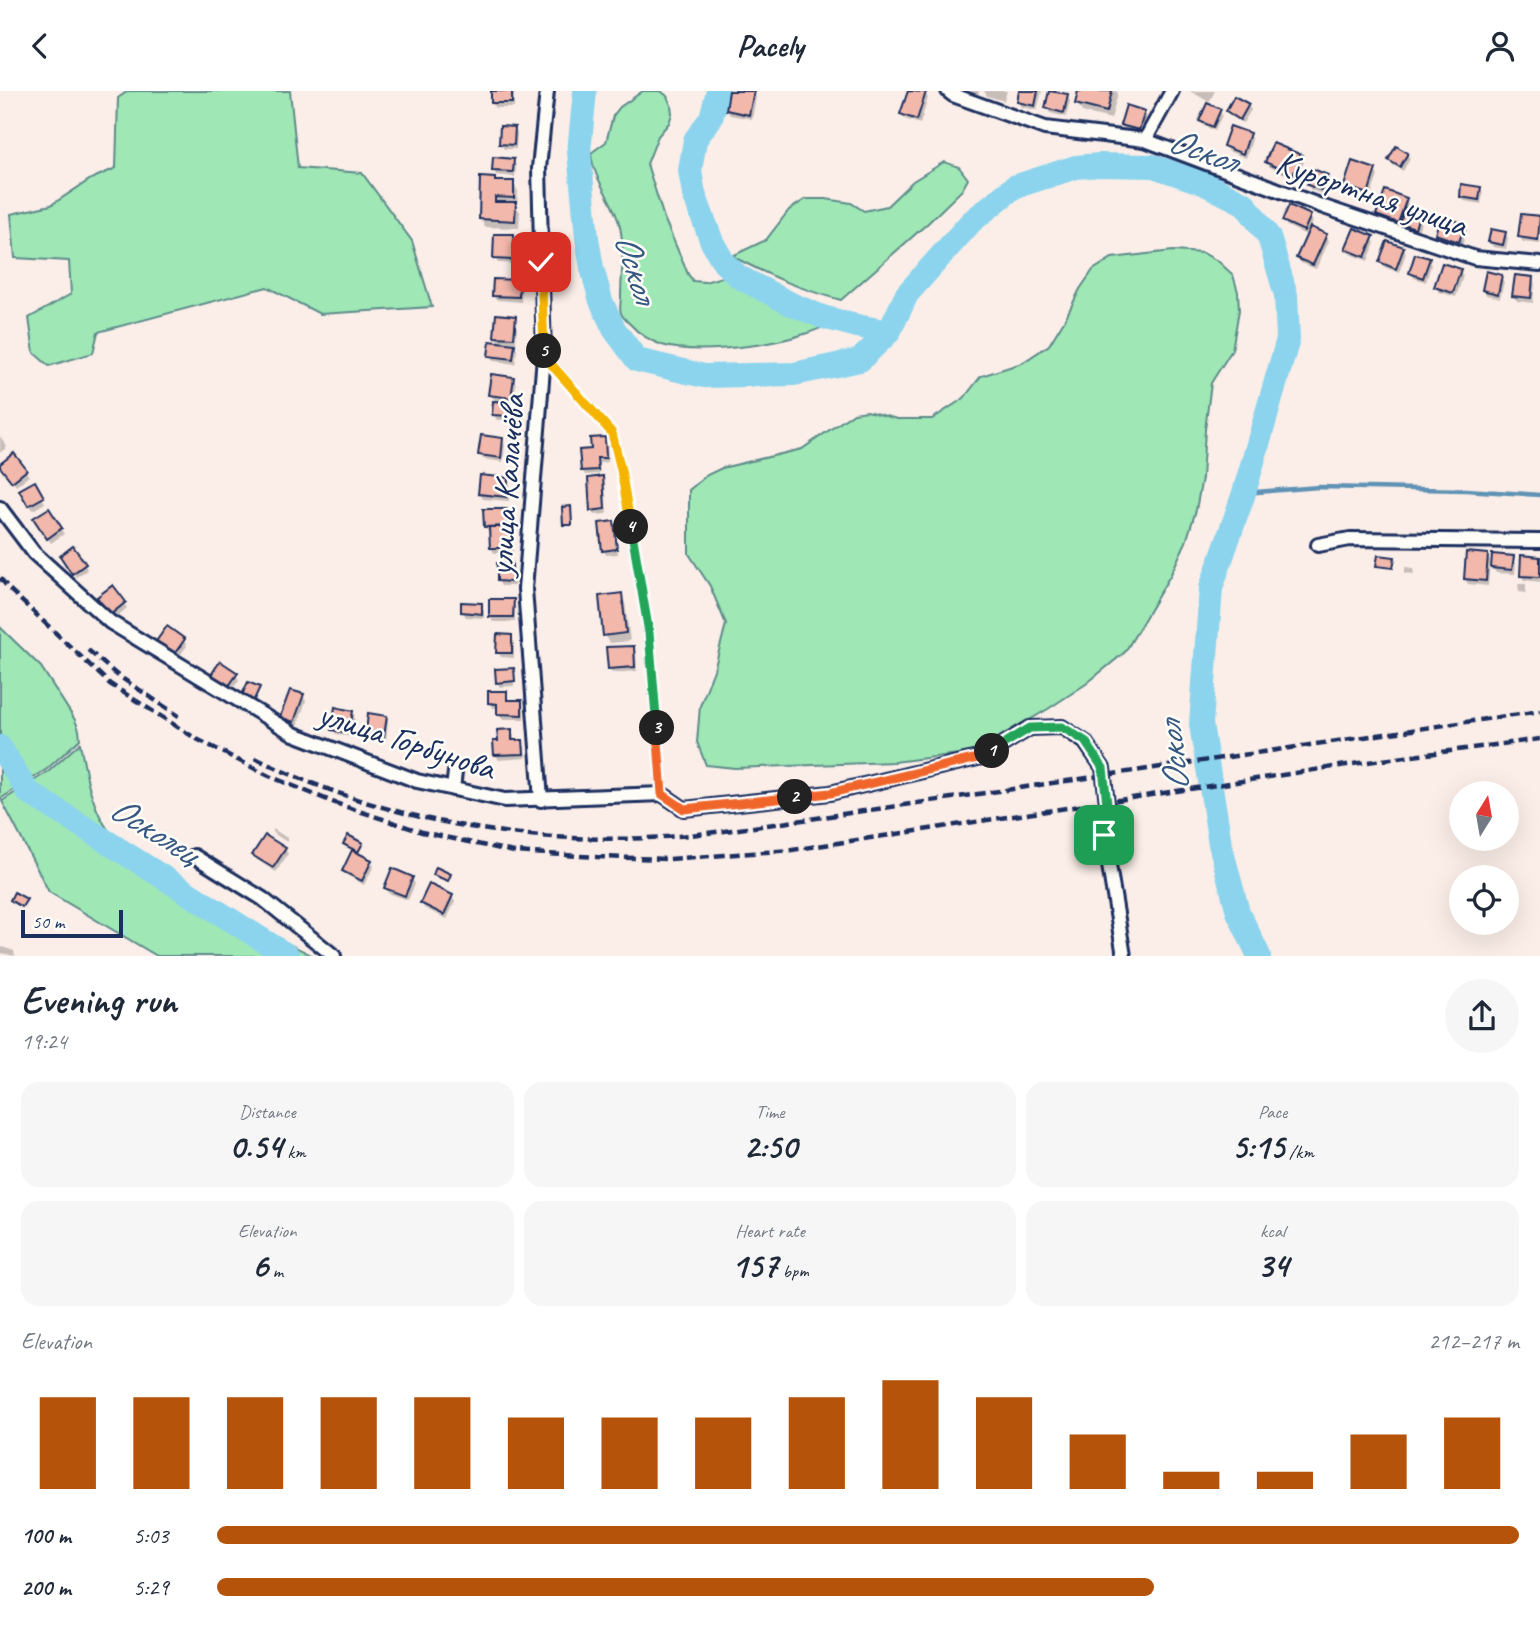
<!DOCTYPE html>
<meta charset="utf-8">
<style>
body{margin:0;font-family:Caveat,sans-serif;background:#f6f6f7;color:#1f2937;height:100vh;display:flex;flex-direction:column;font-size:26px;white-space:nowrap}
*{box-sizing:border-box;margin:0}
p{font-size:23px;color:#747a83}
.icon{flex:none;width:38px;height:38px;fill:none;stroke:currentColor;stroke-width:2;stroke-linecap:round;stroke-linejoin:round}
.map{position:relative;height:865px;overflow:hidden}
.panel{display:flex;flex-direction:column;background:#fff;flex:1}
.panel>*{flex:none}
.needle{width:46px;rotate:11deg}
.fabs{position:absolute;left:1449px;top:690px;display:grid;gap:14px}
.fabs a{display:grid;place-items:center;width:70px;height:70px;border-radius:50%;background:#fff;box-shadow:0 7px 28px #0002;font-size:35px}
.scale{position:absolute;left:21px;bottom:18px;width:102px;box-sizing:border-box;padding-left:7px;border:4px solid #1b2f5e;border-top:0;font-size:19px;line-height:24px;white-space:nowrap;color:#1b2f5e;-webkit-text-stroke:5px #fdfcf7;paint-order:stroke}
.pin{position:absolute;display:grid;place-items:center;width:60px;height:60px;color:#fff;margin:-30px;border-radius:14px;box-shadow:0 4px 10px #0006}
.km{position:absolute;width:35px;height:35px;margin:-18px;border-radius:50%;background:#222;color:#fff;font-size:19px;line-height:35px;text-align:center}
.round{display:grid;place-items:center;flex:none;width:74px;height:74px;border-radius:37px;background:#f6f6f7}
.summary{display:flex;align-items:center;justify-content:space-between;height:119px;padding:0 21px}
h1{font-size:38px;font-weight:700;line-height:52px}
.stats{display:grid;grid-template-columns:repeat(3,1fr);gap:10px;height:119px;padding:7px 21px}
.stats div{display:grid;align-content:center;border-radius:18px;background:#f6f6f7;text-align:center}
.stats b{font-size:35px;font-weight:700}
.stats small{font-size:19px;font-weight:400}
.stats p{font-size:19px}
.chart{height:196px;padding:14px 21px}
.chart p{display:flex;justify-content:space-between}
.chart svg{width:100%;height:126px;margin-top:7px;stroke:#b45309;stroke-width:6}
ul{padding:0 21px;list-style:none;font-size:23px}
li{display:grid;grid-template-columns:112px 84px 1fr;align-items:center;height:52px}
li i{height:18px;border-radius:9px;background:#b45309}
header{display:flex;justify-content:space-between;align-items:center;height:91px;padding:0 21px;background:#fff;font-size:32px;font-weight:700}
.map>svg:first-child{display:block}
.green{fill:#9fe7b5;stroke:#5d8b8a;stroke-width:2}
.shadow{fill:#0003}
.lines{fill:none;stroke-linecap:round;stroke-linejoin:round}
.stream{stroke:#5f92b4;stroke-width:4.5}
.river{stroke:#8cd4ed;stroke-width:24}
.building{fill:#f2b8ac;stroke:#1b2f5e;stroke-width:2}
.service-casing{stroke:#1b2f5e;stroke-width:11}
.minor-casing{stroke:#1b2f5e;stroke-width:18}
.service{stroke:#fdfcf7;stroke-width:6}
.minor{stroke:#fdfcf7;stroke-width:12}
.rail{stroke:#1b2f5e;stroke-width:4.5;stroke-dasharray:10 5;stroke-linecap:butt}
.split-1-casing{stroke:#fff;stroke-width:14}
.split-2-casing{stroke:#fff;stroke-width:14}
.split-3-casing{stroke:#fff;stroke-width:14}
.split-4-casing{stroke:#fff;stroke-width:14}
.split-5-casing{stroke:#fff;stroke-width:14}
.split-6-casing{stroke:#fff;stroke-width:14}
.split-1{stroke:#22a559;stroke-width:9}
.split-2{stroke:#f0652b;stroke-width:9}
.split-3{stroke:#f0652b;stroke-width:9}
.split-4{stroke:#22a559;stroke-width:9}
.split-5{stroke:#f5b400;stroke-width:9}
.split-6{stroke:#f5b400;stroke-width:9}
.labels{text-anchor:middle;stroke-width:5;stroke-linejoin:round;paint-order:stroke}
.street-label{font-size:35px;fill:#1b2f5e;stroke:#fdfcf7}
.water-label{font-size:37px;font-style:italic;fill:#375882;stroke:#fdfcf7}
</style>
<header><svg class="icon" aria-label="back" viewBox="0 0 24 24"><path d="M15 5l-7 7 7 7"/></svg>Pacely<svg class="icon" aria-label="person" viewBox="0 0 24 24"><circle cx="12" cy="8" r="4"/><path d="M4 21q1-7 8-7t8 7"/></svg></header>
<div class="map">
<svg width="1540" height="865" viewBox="0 0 1540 865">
<rect width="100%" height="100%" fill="#fbeee8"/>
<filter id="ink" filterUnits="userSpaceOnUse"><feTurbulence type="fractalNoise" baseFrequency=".0143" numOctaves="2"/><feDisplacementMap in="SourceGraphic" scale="14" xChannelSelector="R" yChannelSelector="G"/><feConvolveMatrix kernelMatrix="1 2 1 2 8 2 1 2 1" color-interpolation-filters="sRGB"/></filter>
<g filter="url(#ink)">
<g class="green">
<polygon points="128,0 290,0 298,77 362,82 412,150 432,216 320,223 267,196 98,241 93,262 49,275 34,262 29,227 71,203 69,170 15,167 11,123 51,114 91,88 116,77 118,7"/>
<path d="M643 0H661L667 5 671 14 672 23 669 32 658 45 647 73 664 127 688 183 693 190 705 191 725 185C763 205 792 218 834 230 802 252 700 266 662 254 651 250 639 243 631 234 628 231 622 226 621 222 619 218 621 210 621 206 621 183 625 159 620 136 615 111 593 89 591 62L606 51 613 25 620 16Z"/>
<path d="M944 71 959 76 968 88 962 99 928 132 841 209C799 198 770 185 732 165L766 149 789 119 806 108H826L851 112 864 120 887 115 913 90Z"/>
<polygon points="1173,160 1203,162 1219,171 1233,184 1238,201 1239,219 1232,259 1211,292 1205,339 1202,387 1196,419 1186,451 1171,483 1125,561 1086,593 1048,618 975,661 894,671 735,677 706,674 697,651 700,615 714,579 726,533 710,495 689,463 689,399 707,384 722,377 802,358 854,322 867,320 897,328 932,328 964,307 981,285 1022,272 1049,254 1065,228 1080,198 1093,179 1112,167"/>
<polygon points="0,536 41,576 75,629 79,639 80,648 47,678 0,708"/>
<path d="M80 652C85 679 90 710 105 734 124 766 159 780 190 798 207 808 223 819 241 829 264 842 289 852 313 865H157L49 801 2 710 49 680Z"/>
</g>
<g class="shadow">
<polygon points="492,0 512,0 514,3 514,17 495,17 492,12"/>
<polygon points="731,0 753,1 756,6 752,28 730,24 727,19"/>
<polygon points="910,0 925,2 928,7 920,33 905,28 902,23"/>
<polygon points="964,0 979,0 978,5"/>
<polygon points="984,0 1007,0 1004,10 987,5"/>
<polygon points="1021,0 1042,0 1037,19 1021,16 1018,11"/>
<polygon points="1080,0 1116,0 1118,2 1111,28 1082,21 1077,12"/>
<polygon points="1190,0 1215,0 1209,11"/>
<polygon points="1067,5 1070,10 1066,26 1050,22 1047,17"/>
<polygon points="1248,14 1251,19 1243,32 1230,25 1228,20"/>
<polygon points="1219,19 1222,24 1215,40 1204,35 1201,30"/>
<polygon points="1144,21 1147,26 1142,44 1125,39 1122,34"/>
<polygon points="514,37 517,42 516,58 504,58 501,53"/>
<polygon points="1249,44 1252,49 1246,67 1228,60 1225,55"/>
<polygon points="1407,63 1410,68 1403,80 1393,74 1390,69"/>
<polygon points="1301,66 1304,71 1296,88 1270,76 1267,71"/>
<polygon points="513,69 516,75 515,86 496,84 494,79"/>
<polygon points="1375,80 1378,85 1370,107 1349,100 1346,95"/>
<polygon points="1327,85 1330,90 1324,104 1311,99 1308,93"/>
<polygon points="495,91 513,92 518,100 517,115 516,115 520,121 519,137 485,136 480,128"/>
<polygon points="1480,98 1483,103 1481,113 1464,110 1461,105"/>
<polygon points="1406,109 1408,114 1406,119 1419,123 1422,128 1418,141 1405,137 1402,132 1400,136 1381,129 1378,124"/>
<polygon points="1310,126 1313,131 1310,137 1326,145 1329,150 1316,178 1301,172 1298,167 1308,145 1287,135 1284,130"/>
<polygon points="1540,127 1540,153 1523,151 1520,146"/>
<polygon points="1464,134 1467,139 1462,155 1440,147 1437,142"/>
<polygon points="1505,142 1508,147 1506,158 1493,156 1490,151"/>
<polygon points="513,145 516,150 515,173 498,172 495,167"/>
<polygon points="1372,147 1375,152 1368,170 1350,163 1347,158"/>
<polygon points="1403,157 1406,162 1399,182 1384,176 1381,171"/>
<polygon points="1429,169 1431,174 1426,191 1414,187 1411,182"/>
<polygon points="1460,180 1463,185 1456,206 1439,201 1436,196"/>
<polygon points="1501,186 1504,191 1500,207 1486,204 1484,199"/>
<polygon points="1532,187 1535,193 1533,212 1517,210 1514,205"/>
<polygon points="519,191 522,196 521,211 497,209 494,204"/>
<polygon points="515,226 517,231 516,252 512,252 517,259 515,273 493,270 490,265 500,253 496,246"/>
<polygon points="513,288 516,293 513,312 507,311 511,318 511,329 497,329 494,324 495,309 490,304"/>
<polygon points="0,345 7,356 0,362"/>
<polygon points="604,348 607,353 608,371 599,372 600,383 585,384 582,379 593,359"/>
<polygon points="502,349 505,354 503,371 483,368 480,363"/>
<polygon points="14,365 29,385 16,395 4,379"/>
<polygon points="602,387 605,392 607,423 594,424 591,419"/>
<polygon points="507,389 510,394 509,410 483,408 480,403"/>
<polygon points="34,393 45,412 33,419 22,400"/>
<polygon points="48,419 64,443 51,452 35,428"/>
<polygon points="506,419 509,424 510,437 513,443 513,462 494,462 491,457 491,440 488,440 485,435"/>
<polygon points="613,432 615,437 618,463 606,464 604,459"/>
<polygon points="1487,464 1490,469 1488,495 1468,493 1465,488"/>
<polygon points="1513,467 1516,472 1515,483 1496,482 1493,477"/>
<polygon points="1540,468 1540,491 1524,489 1521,484"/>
<polygon points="65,471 85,474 87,479 76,486"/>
<polygon points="511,474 514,479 514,495 501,495 498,490"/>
<polygon points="1405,476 1413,477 1414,483 1405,482"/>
<polygon points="1518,493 1526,493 1526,502 1519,501"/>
<polygon points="113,497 127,517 114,528 102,512"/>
<polygon points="621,504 625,512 630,550 610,552 605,544"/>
<polygon points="513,510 515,515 515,531 493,531 490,526"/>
<polygon points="481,514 484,519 484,527 466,526 463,521"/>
<polygon points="167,537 184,550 187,555 176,569 160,557"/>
<polygon points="511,546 514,551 514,567 501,566 498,561"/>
<polygon points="633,556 636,561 637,580 612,582 609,577"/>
<polygon points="514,578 515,581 513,581 514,595 500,596 497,591"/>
<polygon points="213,584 236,584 239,589 231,600 216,589"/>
<polygon points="506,602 509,610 521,611 524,616 524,628 502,628 499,622 499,617 493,617 490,612"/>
<polygon points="303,605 306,610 297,635 285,631 282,626"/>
<polygon points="352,621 355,627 351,646 336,643 333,638"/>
<polygon points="386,626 388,631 386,649 370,647 367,642"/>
<polygon points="511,640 514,645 514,651 522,651 525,656 526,667 499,669 496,664 499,652"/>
<polygon points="273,738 287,747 287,751 273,742"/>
<polygon points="345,753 362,754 363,755 358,764 371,770 374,775 364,794 347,784 344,779 354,759"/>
<polygon points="285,758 288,763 276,781 257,769 254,764"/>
<polygon points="412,788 415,793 408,809 388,802 386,797"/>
<polygon points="452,806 455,811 447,828 424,817 422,812"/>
<polygon points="2,856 14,860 15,865 1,862 0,860"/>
</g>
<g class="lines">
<polyline class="stream" points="1244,402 1319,396 1466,399 1540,404"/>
<g class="river">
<polyline points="585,0 579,61 587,147 592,177 601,210 614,238 637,269 704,285 794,283 860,269 889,241 907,203 971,131 1014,96 1076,76 1099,74 1153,75 1203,92 1245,113 1269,146 1286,204 1288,248 1244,402 1211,497 1201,633 1220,753 1238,821 1259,865"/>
<polyline points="718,0 711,27 695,49 690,80 694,103 712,151 724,172 739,186 791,213 823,226 857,235 889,241"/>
<polyline points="0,656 28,701 288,865"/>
</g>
</g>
<g class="building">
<rect x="491" y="0" width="21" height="12"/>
<polygon points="729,0 754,0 749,24 726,19"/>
<polygon points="908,0 926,1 917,29 900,23"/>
<polygon points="1019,0 1038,0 1035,15 1017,11"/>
<polygon points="1049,0 1068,3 1064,22 1045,17"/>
<polygon points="1078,0 1112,0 1107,21 1075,13"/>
<polygon points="1234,5 1249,13 1240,29 1226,20"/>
<polygon points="1207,12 1221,18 1213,36 1199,30"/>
<polygon points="1126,14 1145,20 1139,39 1120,34"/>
<polygon points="500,35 515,36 514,54 499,53"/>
<polygon points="1230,35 1250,42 1243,63 1223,55"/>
<polygon points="1273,52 1302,64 1293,84 1265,71"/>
<polygon points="1396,55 1408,62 1400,76 1388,69"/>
<polygon points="493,66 514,68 513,81 492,80"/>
<polygon points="1352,70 1376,78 1368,103 1344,95"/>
<polygon points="1313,78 1328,84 1321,99 1307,94"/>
<polygon points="480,86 495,87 495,90 514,90 514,107 495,106 495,111 516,111 515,130 479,128"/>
<polygon points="1461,93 1481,96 1479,109 1460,106"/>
<polygon points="1385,99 1407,107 1398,132 1376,124"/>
<polygon points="1289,114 1311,124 1304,140 1282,130"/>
<polygon points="1405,117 1420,122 1415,137 1400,132"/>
<polygon points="1521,123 1540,125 1538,149 1518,146"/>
<polygon points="1441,124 1465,133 1459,151 1435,143"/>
<polygon points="1310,136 1327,143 1313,174 1296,167"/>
<polygon points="1354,137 1374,145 1365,166 1345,158"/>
<polygon points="1491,138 1506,141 1503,154 1488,151"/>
<polygon points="494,143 514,143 513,169 493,168"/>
<polygon points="1387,150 1404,156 1396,178 1379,171"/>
<polygon points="1415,163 1430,167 1423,187 1409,182"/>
<polygon points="1442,172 1461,178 1453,202 1434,196"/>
<polygon points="1486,180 1502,184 1498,203 1482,199"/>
<polygon points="1515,184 1533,186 1531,207 1512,205"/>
<polygon points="493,188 520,189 519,206 492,205"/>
<polygon points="496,223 516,225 514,247 494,246"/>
<polygon points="490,250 515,253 513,268 488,265"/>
<polygon points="491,283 514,286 511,307 488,304"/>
<polygon points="493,310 509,311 509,325 492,324"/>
<polygon points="481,344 503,347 501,367 478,364"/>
<polygon points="605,346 606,367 597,367 598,379 581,380 579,359 591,358 590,347"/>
<polygon points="14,362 27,379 12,391 0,376 0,373"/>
<polygon points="480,384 508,387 507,406 478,403"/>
<polygon points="603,385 605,418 590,420 588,387"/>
<polygon points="35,390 44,406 28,415 19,399"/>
<polygon points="571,415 572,434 563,434 562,416"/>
<polygon points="49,417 62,437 47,448 33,427"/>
<polygon points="483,418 507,418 508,435 484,436"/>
<polygon points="614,430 617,458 602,460 599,432"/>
<polygon points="489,436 511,436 511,457 490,457"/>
<polygon points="73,455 86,473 72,483 60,465"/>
<polygon points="1466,461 1488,463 1486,490 1464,488"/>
<polygon points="1492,463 1514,465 1512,479 1491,477"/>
<polygon points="1378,464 1395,466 1393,477 1376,475"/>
<polygon points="1521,464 1540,466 1540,486 1520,485"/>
<polygon points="497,472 512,472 512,491 497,490"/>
<polygon points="113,494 126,511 110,524 97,506"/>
<polygon points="622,502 626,542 603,545 599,505"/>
<polygon points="489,508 514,508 513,526 489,526"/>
<polygon points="461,511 482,512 482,523 461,521"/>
<polygon points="167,535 185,548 173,565 155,552"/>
<polygon points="497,543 512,544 512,562 496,562"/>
<polygon points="634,555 635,576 608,578 606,556"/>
<polygon points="220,570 238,582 228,596 211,584"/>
<polygon points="514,577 515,590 496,592 495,578"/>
<polygon points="248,591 260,596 253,611 241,606"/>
<polygon points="290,599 304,603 294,631 280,626"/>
<polygon points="488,600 507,600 507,609 522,609 522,624 497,623 497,613 488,612"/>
<polygon points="335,616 353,620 349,642 331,639"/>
<polygon points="368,622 387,625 384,645 366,642"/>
<polygon points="512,638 512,649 523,649 524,663 494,664 493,650 498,650 497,639"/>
<polygon points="265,744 286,757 273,777 252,764"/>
<polygon points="348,744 363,752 358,761 343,753"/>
<polygon points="352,759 372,769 362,790 342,780"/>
<polygon points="436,776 451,783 448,790 433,784"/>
<polygon points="392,777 413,786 405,805 384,797"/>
<polygon points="429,793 453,804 444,824 420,812"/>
<polygon points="14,801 27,808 22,816 10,809"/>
</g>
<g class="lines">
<g class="service-casing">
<polyline id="service" points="546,266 612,342 621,379 649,542 662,702"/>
</g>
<g class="minor-casing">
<g id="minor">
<polyline points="948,0 953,4 1045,37 1145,49 1324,116 1475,167 1540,173"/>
<polyline points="1145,49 1172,0"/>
<polyline points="0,417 34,462 110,531 294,643 417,690 505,709 662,703 684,718 830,702 982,666 1030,637 1062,636 1085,651 1103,677 1108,722 1104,744 1124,865"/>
<polyline points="1318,454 1350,448 1540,450"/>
<polyline points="453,698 455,681"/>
<polyline points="541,709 525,498 544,265 539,77 547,0"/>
<polyline points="194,765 263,808 334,865"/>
</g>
</g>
<use href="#service" class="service"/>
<use href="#minor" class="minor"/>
<g class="rail">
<polyline points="0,487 10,499 110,593 195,647 269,685 335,712 422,741 514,761 597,766 669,768 792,759 1360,672 1540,648"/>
<polyline points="88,559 117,584 179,625"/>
<path d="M255 667C385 731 534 757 678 745 715 742 752 736 789 731L1540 620"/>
</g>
</g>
</g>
<g class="lines" filter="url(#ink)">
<g class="split-1-casing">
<polyline id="split-1" points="992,660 1030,637 1062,636 1085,650 1103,677 1108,722 1104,744"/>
</g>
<g class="split-2-casing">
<polyline id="split-2" points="795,706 830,702 982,666 992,660"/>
</g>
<g class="split-3-casing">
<polyline id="split-3" points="657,637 662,703 684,718 795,706"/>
</g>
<g class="split-4-casing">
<polyline id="split-4" points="631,436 649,542 657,637"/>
</g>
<g class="split-5-casing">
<polyline id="split-5" points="544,260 544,265 612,342 621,379 631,436"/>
</g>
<g class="split-6-casing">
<polyline id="split-6" points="541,171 544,260"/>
</g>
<use href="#split-1" class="split-1"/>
<use href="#split-2" class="split-2"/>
<use href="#split-3" class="split-3"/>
<use href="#split-4" class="split-4"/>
<use href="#split-5" class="split-5"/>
<use href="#split-6" class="split-6"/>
</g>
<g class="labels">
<g class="street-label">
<text transform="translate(1372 102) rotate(19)" y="12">Курортная улица</text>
<text transform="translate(506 394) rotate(-86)" y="12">улица Калачёва</text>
<text transform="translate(407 649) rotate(18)" y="12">улица Горбунова</text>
</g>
<g class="water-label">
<text transform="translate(1203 58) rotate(20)" y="13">Оскол</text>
<text transform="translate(637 176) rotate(73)" y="13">Оскол</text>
<text transform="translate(1172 666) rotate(-96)" y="13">Оскол</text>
<text transform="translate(155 738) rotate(32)" y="13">Осколец</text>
</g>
</g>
</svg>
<div class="fabs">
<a><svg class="needle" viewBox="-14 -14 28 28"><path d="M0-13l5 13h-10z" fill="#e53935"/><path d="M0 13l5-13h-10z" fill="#747a83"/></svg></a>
<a><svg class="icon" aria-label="locate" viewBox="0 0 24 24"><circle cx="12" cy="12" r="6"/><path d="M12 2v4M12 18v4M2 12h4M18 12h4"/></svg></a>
</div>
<div class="scale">50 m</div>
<div class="pin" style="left:1104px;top:744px;background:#1e9e55"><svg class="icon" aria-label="arrive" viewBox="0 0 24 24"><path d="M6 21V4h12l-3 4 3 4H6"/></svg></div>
<div class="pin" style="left:541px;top:171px;background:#d93025"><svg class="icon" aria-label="check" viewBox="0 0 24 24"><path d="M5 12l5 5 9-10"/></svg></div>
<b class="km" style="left:992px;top:660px">1</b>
<b class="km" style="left:795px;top:706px">2</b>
<b class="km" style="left:657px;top:637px">3</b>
<b class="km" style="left:631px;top:436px">4</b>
<b class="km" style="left:544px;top:260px">5</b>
</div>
<section class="panel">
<div class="summary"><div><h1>Evening run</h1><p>19:24</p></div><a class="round"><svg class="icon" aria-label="share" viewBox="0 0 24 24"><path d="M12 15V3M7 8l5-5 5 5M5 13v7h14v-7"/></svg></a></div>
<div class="stats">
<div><p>Distance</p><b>0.54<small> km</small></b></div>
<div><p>Time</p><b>2:50</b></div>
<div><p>Pace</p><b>5:15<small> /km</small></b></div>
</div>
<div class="stats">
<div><p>Elevation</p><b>6<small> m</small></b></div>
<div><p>Heart rate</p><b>157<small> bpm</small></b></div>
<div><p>kcal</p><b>34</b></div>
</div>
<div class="chart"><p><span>Elevation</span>212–217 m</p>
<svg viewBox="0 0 160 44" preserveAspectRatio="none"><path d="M5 44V12M15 44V12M25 44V12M35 44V12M45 44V12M55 44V19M65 44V19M75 44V19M85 44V12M95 44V6M105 44V12M115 44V25M125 44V38M135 44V38M145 44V25M155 44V19"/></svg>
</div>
<ul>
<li><b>100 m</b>5:03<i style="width:100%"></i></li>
<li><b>200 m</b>5:29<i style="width:72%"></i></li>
</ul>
</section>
